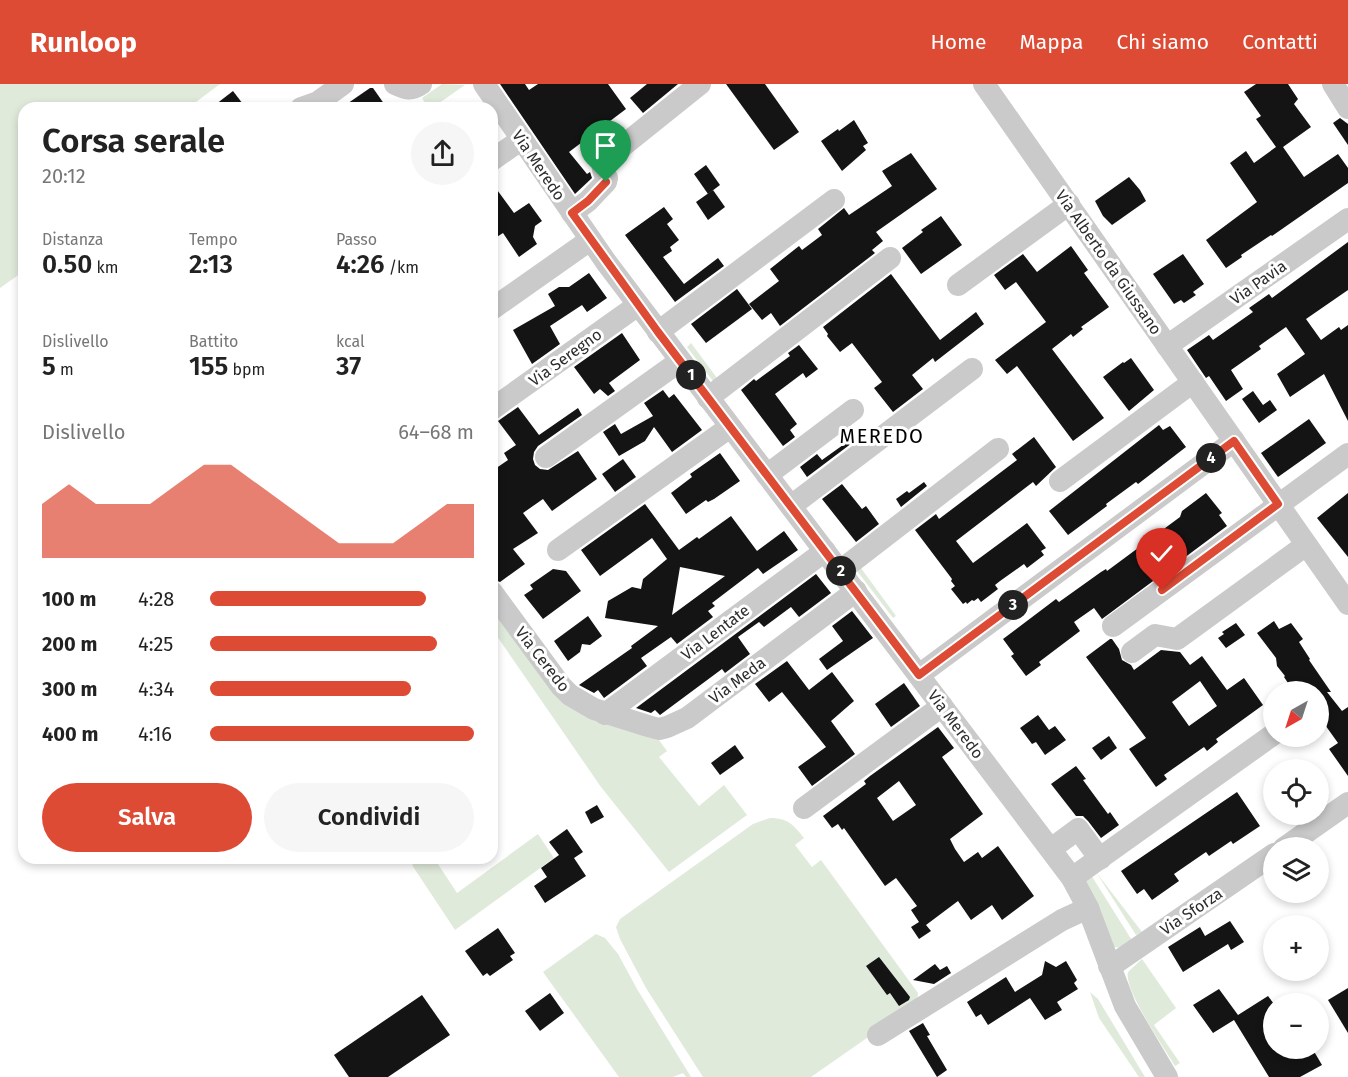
<!DOCTYPE html>
<html lang="it">
<meta charset="utf-8">
<style>
body{margin:0;font-family:"Fira Sans",sans-serif;background:#f6f6f6;color:#222;height:100vh;display:flex;flex-direction:column;font-size:22px;white-space:nowrap}
*{box-sizing:border-box;margin:0}
p{font-size:20px;color:#767676}
.icon{flex:none;width:33px;height:33px;fill:none;stroke:currentColor;stroke-width:2;stroke-linecap:round;stroke-linejoin:round}
.map{position:relative;flex:1;overflow:hidden}
.sheet{position:absolute;left:18px;top:18px;width:480px;height:762px;display:flex;flex-direction:column;background:#fff;border-radius:18px;box-shadow:0 3px 9px #0003}
.sheet>*{flex:none}
.needle{width:39px;rotate:219deg}
.controls{position:absolute;left:1263px;top:597px;display:grid;gap:12px}
.controls a{display:grid;place-items:center;width:66px;height:66px;border-radius:50%;background:#fff;box-shadow:0 3px 9px #0003;font-size:30px}
.pin{position:absolute;display:grid;place-items:center;width:51px;height:51px;color:#fff;margin:-62px -26px;border-radius:50% 50% 50% 0;rotate:-45deg;box-shadow:0 0 6px #0007}
.pin .icon{rotate:45deg}
.km{position:absolute;width:30px;height:30px;margin:-15px;border-radius:50%;background:#222;color:#fff;font-size:16px;line-height:30px;text-align:center}
.round{display:grid;place-items:center;flex:none;width:63px;height:63px;border-radius:32px;background:#f6f6f6}
.overview{display:flex;align-items:center;justify-content:space-between;height:102px;padding:0 24px}
h1{font-size:33px;font-weight:600;line-height:45px}
.stats{display:grid;grid-template-columns:repeat(3,1fr);gap:9px;height:102px;padding:6px 24px}
.stats div{display:grid;align-content:center}
.stats b{font-size:26px;font-weight:600}
.stats small{font-size:16px;font-weight:400}
.stats p{font-size:16px}
.chart{height:168px;padding:12px 24px}
.chart p{display:flex;justify-content:space-between}
.chart svg{width:100%;height:108px;margin-top:6px;fill:#dd4b35;opacity:.7}
.action{display:flex;gap:12px;margin-top:auto;padding:12px 24px}
.action a{flex:1;height:69px;border-radius:36px;background:#dd4b35;color:#fff;font-size:24px;font-weight:600;line-height:69px;text-align:center}
.action a+a{background:#f6f6f6;color:#222}
ul{padding:0 24px;list-style:none;font-size:20px}
li{display:grid;grid-template-columns:96px 72px 1fr;align-items:center;height:45px}
li i{height:15px;border-radius:8px;background:#dd4b35}
header{display:flex;align-items:center;gap:36px;box-sizing:border-box;height:84px;padding:0 30px;background:#dd4b35;color:#fff}
header strong{font-size:28px}
nav{display:flex;gap:33px;margin-inline-start:auto;font-size:21px}
.map>svg:first-child{display:block}
.green{fill:#e0eadb}
.building{fill:#141414;fill-rule:evenodd}
.lines{fill:none;stroke-linecap:round;stroke-linejoin:round}
.minor{stroke:#cacaca;stroke-width:22}
.route-casing{stroke:#fff;stroke-width:12}
.route{stroke:#dd4b35;stroke-width:8}
.labels{text-anchor:middle;stroke-width:6;stroke-linejoin:round;paint-order:stroke}
.street-label{font-size:16px;fill:#2d2d2d;stroke:#fff}
.quarter-label{font-size:20px;letter-spacing:1.5px;fill:#000;stroke:#fff}
</style>
<header>
<strong>Runloop</strong>
<nav><a>Home</a><a>Mappa</a><a>Chi siamo</a><a>Contatti</a></nav>
</header>
<div class="map">
<svg width="1348" height="993" viewBox="0 0 1348 993">
<rect width="100%" height="100%" fill="#fff"/>
<g class="green">
<polygon points="0,0 220,0 188,24 24,24 24,187 0,204"/>
<polygon points="442,0 465,1 432,24 428,24 422,14"/>
<polygon points="691,259 720,298 716,301 687,263"/>
<polygon points="858,480 896,532 893,534 854,483"/>
<polygon points="497,532 544,591 656,652 667,667 659,673 699,722 724,701 747,731 669,788 601,703 492,545 492,535"/>
<path d="M770 734C787 734 793 740 804 754L795 761 812 783 821 776 918 909 917 919 811 993H703L646 904 620 855 616 843 620 835 753 740Z"/>
<polygon points="538,750 554,774 455,846 412,781 421,774 434,774 457,809"/>
<polygon points="1096,788 1142,848 1136,851"/>
<polygon points="1091,791 1133,858 1123,864 1113,863 1084,796"/>
<polygon points="596,850 605,854 618,870 637,905 691,993 686,993 683,989 673,993 619,993 543,888"/>
<path d="M1142 875 1176 924 1154 941 1180 979 1175 982C1165 965 1123 905 1128 888Z"/>
<polygon points="1090,908 1098,915 1145,993 1139,993 1099,934"/>
</g>
<g class="building">
<polygon points="500,0 525,0 529,6 538,0 608,0 626,25 569,68 587,90 590,88 592,94 575,110"/>
<polygon points="647,0 678,0 643,29 630,14"/>
<polygon points="726,0 765,0 799,48 774,66"/>
<polygon points="1256,0 1288,0 1298,15 1294,20 1311,43 1283,63 1304,93 1338,70 1348,84 1348,99 1272,152 1271,151 1241,171 1242,173 1226,184 1206,156 1257,118 1230,79 1246,67 1254,79 1276,63 1256,35 1261,32 1244,8"/>
<polygon points="370,4 373,4 387,24 341,24"/>
<polygon points="233,7 246,24 211,24"/>
<polygon points="1340,34 1348,40 1348,61 1333,39"/>
<polygon points="854,36 868,59 863,62 866,66 842,87 821,57 838,45 839,47"/>
<polygon points="911,69 937,105 876,148 883,157 872,166 875,169 780,242 771,229 762,236 749,220 779,197 770,185 799,162 802,166 822,151 818,145 844,124 849,131 892,102 882,87"/>
<polygon points="706,81 720,101 708,110 694,90"/>
<polygon points="1129,93 1140,106 1146,117 1112,141 1103,132 1095,117"/>
<polygon points="492,99 514,129 529,119 542,137 535,142 533,153 537,160 519,173 503,149 492,156"/>
<polygon points="713,106 725,123 708,136 696,118"/>
<polygon points="664,123 673,135 667,140 679,156 670,163 672,167 663,173 684,200 718,174 724,182 675,218 625,151"/>
<polygon points="941,132 962,161 921,190 902,164 923,148 921,146"/>
<polygon points="1348,158 1348,206 1306,235 1321,256 1339,243 1341,246 1348,241 1348,337 1324,290 1290,313 1277,290 1305,270 1286,243 1259,262 1261,265 1231,286 1243,305 1226,317 1209,292 1206,294 1187,266 1209,251 1213,256 1253,228 1249,224 1269,210 1272,214"/>
<polygon points="1071,162 1088,186 1084,189 1109,223 1081,243 1083,245 1073,253 1071,250 1052,265 1104,334 1073,357 1017,282 1007,290 995,276 1046,238 1016,198 1005,206 994,191 1023,170 1037,188"/>
<polygon points="1183,170 1204,200 1193,208 1196,211 1184,219 1181,216 1174,220 1153,190"/>
<polygon points="589,189 607,214 587,228 582,221 550,242 560,260 532,280 513,246 555,222 548,210 559,203 569,203"/>
<polygon points="891,190 940,256 976,228 984,240 935,278 933,274 912,291 923,305 893,328 874,304 882,298 852,259 840,268 827,252 828,250 823,243"/>
<polygon points="737,205 752,225 706,259 691,240"/>
<polygon points="622,249 640,276 609,299 615,307 608,312 600,305 594,310 574,283"/>
<polygon points="799,261 818,285 806,294 803,289 775,310 797,340 790,346 795,353 783,362 741,306 754,295 756,297 790,272 788,269"/>
<polygon points="1131,274 1154,306 1129,327 1103,293 1123,278 1124,279"/>
<polygon points="663,306 669,314 674,310 702,346 672,368 654,343 645,357 619,372 603,348 615,340 621,350 653,332 644,319"/>
<polygon points="1253,307 1263,321 1270,316 1277,326 1259,339 1242,315"/>
<polygon points="518,323 539,351 578,324 582,331 538,362 534,368 533,375 535,381 540,385 548,386 578,367 597,395 552,427 543,415 523,429 538,449 513,465 525,480 500,498 492,495 492,387 508,376 504,369 516,361 498,337"/>
<polygon points="1309,335 1326,359 1278,393 1261,369"/>
<polygon points="1159,341 1163,346 1170,342 1186,363 1138,400 1136,398 1106,420 1107,422 1068,451 1049,427"/>
<polygon points="1034,353 1056,383 1036,402 1033,398 956,457 973,479 1027,439 1046,464 1041,467 1044,471 1027,484 1024,480 1000,497 995,501 998,505 981,518 978,514 974,517 972,516 967,520 966,518 963,520 951,505 955,502 951,497 952,495 915,446 936,430 939,435 1017,376 1012,370"/>
<polygon points="850,356 852,359 807,393 800,383 817,370 822,376"/>
<polygon points="720,369 740,397 714,415 708,418 706,416 686,430 671,409 692,393 690,390"/>
<polygon points="623,375 636,393 615,408 602,390"/>
<polygon points="924,398 927,402 901,423 896,415 907,407 909,409"/>
<polygon points="842,400 862,425 866,422 879,440 856,458 822,415"/>
<polygon points="1206,409 1222,429 1219,431 1227,442 1102,535 1094,524 1074,538 1080,547 1039,578 1041,581 1026,592 1011,572 1014,570 1003,555 1056,515 1059,518 1101,488 1106,485 1107,487 1180,433 1182,427"/>
<polygon points="1348,409 1348,473 1317,434"/>
<path d="M645 420 679 466 697 453 699 455 731 432 757 467 784 447 798 466 763 490 758 484 712 519 715 522 708 527 713 533 677 560 671 553 641 574 647 582 604 614 598 606 594 609 579 601 632 564 631 562 658 542 605 534 608 517 632 503 641 505 643 495 667 475 652 454 600 492 581 466ZM680 483 725 492 672 531Z"/>
<polygon points="553,485 566,487 581,507 543,535 524,511 533,505 530,501"/>
<polygon points="816,490 831,509 799,533 791,523 764,543 759,538 738,553 750,570 725,589 722,585 660,631 655,626 651,629 636,624"/>
<polygon points="852,527 873,554 827,586 819,575 843,557 832,542"/>
<polygon points="588,532 602,552 590,561 582,560 580,568 568,577 554,557"/>
<polygon points="1274,537 1279,545 1291,539 1303,555 1299,558 1310,575 1309,576 1331,608 1327,608 1342,627 1348,623 1348,692 1329,665 1338,659 1318,631 1318,608 1292,608 1287,600 1288,599 1284,593 1285,592 1277,582 1276,574 1257,549"/>
<polygon points="1236,539 1245,551 1226,564 1218,554 1224,550 1222,548"/>
<path d="M1110 555H1112L1119 565 1122 576 1131 581 1134 586 1161 566 1180 568 1190 581 1202 572 1227 606 1244 594 1263 621 1216 655 1218 658 1207 667 1204 663 1164 691 1167 695 1156 703 1129 665 1146 654 1086 573ZM1200 597 1217 622 1189 642 1172 618Z"/>
<polygon points="787,577 809,606 832,588 854,617 831,637 855,670 812,702 798,683 826,663 782,608 769,618 755,600"/>
<polygon points="904,599 920,622 891,643 875,620"/>
<polygon points="1038,631 1049,646 1055,642 1066,656 1045,671 1036,658 1032,660 1020,644"/>
<path d="M938 643 954 664 942 673 983 730 950 755 955 765 964 778 978 768 982 774 998 762 1034 812 1002 836 992 821 971 836 958 817 926 841 931 847 919 855 911 843 919 838 911 826 917 822 896 794 885 802 844 744 842 746 838 740 832 744 823 732 866 700 864 697 870 692ZM899 697 916 721 893 737 877 714Z"/>
<polygon points="1109,652 1117,664 1101,676 1092,664"/>
<polygon points="735,661 744,674 720,691 711,679"/>
<polygon points="1076,682 1086,695 1083,696 1108,730 1110,728 1119,741 1101,754 1088,737 1083,732 1076,732 1051,700"/>
<polygon points="1237,708 1260,742 1233,760 1231,757 1209,772 1206,768 1174,790 1179,797 1152,816 1144,805 1137,810 1121,787"/>
<polygon points="597,721 604,733 591,740 585,728"/>
<polygon points="567,745 583,768 574,774 586,792 545,819 534,802 547,793 541,784 559,771 549,758"/>
<polygon points="1230,837 1244,858 1231,866 1228,860 1183,888 1168,863 1200,843 1205,852"/>
<polygon points="498,844 515,869 510,872 513,876 490,892 487,889 483,892 465,867"/>
<polygon points="879,873 910,913 909,916 899,922 890,909 887,911 866,882"/>
<polygon points="1045,877 1056,883 1066,877 1077,896 1074,899 1078,905 1057,918 1062,926 1045,936 1030,914 988,941 981,930 976,933 967,918 1006,893 1015,908 1042,891"/>
<polygon points="935,880 940,886 947,882 951,889 934,900 913,896"/>
<polygon points="1348,904 1348,949 1328,916"/>
<polygon points="1219,905 1238,931 1268,912 1274,920 1274,964 1312,964 1322,981 1300,993 1269,993 1234,936 1213,949 1193,921"/>
<polygon points="550,909 564,929 540,947 525,927"/>
<polygon points="422,911 450,951 388,993 349,993 334,971"/>
<polygon points="923,939 930,951 927,952 947,986 937,993 909,947"/>
</g>
<g class="lines">
<g class="minor">
<path d="M395 0C406 5 411 7 421 0"/>
<polyline points="484,0 606,178 1072,794 1088,824 1125,922 1167,993"/>
<polyline points="984,0 1348,520"/>
<polyline points="1333,0 1348,24"/>
<polyline points="301,24 318,18 343,0"/>
<polyline points="492,76 522,55"/>
<path d="M572 129 588 117 606 98 607 94C601 84 601 82 609 73L700 0"/>
<polyline points="958,201 1069,120"/>
<polyline points="492,225 590,156"/>
<polyline points="658,248 834,116"/>
<polyline points="1167,262 1348,135"/>
<polyline points="708,314 890,174"/>
<polyline points="492,325 638,221"/>
<polyline points="546,373 680,277"/>
<polyline points="767,391 853,326"/>
<polyline points="1060,397 1193,298"/>
<polyline points="791,422 972,285"/>
<polyline points="558,466 730,343"/>
<polyline points="840,487 998,365"/>
<polyline points="492,508 561,602 570,611 594,625 648,642 659,645 667,643 687,634 856,507"/>
<polyline points="1113,542 1348,370"/>
<polyline points="1132,568 1155,551 1177,555 1306,461"/>
<polyline points="919,591 1234,357"/>
<polyline points="605,630 825,467"/>
<polyline points="804,724 942,622"/>
<polyline points="1284,764 1348,719"/>
<polyline points="1051,765 1078,745 1100,775"/>
<polyline points="1072,794 1274,650"/>
<polyline points="1109,882 1117,878 1274,770"/>
<polyline points="878,951 1062,836 1088,824"/>
</g>
</g>
<g class="lines">
<g class="route-casing">
<polyline id="route" points="606,98 588,117 572,129 658,248 919,591 1234,357 1278,420 1162,506"/>
</g>
<use href="#route" class="route"/>
</g>
<g class="labels">
<g class="street-label">
<text transform="translate(539 81) rotate(56)" y="6">Via Meredo</text>
<text transform="translate(1109 178) rotate(55)" y="6">Via Alberto da Giussano</text>
<text transform="translate(1258 198) rotate(-35)" y="6">Via Pavia</text>
<text transform="translate(565 273) rotate(-36)" y="6">Via Seregno</text>
<text transform="translate(715 548) rotate(-37)" y="6">Via Lentate</text>
<text transform="translate(543 575) rotate(52)" y="6">Via Ceredo</text>
<text transform="translate(737 596) rotate(-37)" y="6">Via Meda</text>
<text transform="translate(956 640) rotate(53)" y="6">Via Meredo</text>
<text transform="translate(1191 827) rotate(-34)" y="6">Via Sforza</text>
</g>
<g class="quarter-label">
<text x="882" y="359">MEREDO</text>
</g>
</g>
</svg>
<div class="controls">
<a><svg class="needle" viewBox="-14 -14 28 28"><path d="M0-13l5 13h-10z" fill="#e53935"/><path d="M0 13l5-13h-10z" fill="#767676"/></svg></a>
<a><svg class="icon" aria-label="locate" viewBox="0 0 24 24"><circle cx="12" cy="12" r="6"/><path d="M12 2v4M12 18v4M2 12h4M18 12h4"/></svg></a>
<a><svg class="icon" aria-label="layers" viewBox="0 0 24 24"><path d="M12 4l9 5-9 5-9-5zM3 14l9 5 9-5"/></svg></a>
<a>+</a>
<a>−</a>
</div>
<div class="pin" style="left:606px;top:98px;background:#1e9e55"><svg class="icon" aria-label="arrive" viewBox="0 0 24 24"><path d="M6 21V4h12l-3 4 3 4H6"/></svg></div>
<div class="pin" style="left:1162px;top:506px;background:#d93025"><svg class="icon" aria-label="check" viewBox="0 0 24 24"><path d="M5 12l5 5 9-10"/></svg></div>
<b class="km" style="left:691px;top:291px">1</b>
<b class="km" style="left:841px;top:487px">2</b>
<b class="km" style="left:1013px;top:521px">3</b>
<b class="km" style="left:1211px;top:374px">4</b>
<section class="sheet">
<div class="overview"><div><h1>Corsa serale</h1><p>20:12</p></div><a class="round"><svg class="icon" aria-label="share" viewBox="0 0 24 24"><path d="M12 15V3M7 8l5-5 5 5M5 13v7h14v-7"/></svg></a></div>
<div class="stats">
<div><p>Distanza</p><b>0.50<small> km</small></b></div>
<div><p>Tempo</p><b>2:13</b></div>
<div><p>Passo</p><b>4:26<small> /km</small></b></div>
</div>
<div class="stats">
<div><p>Dislivello</p><b>5<small> m</small></b></div>
<div><p>Battito</p><b>155<small> bpm</small></b></div>
<div><p>kcal</p><b>37</b></div>
</div>
<div class="chart"><p><span>Dislivello</span>64–68 m</p>
<svg viewBox="0 0 160 44" preserveAspectRatio="none"><path d="M0 44V22L10 14L20 22L30 22L40 22L50 14L60 6L70 6L80 14L90 22L100 30L110 38L120 38L130 38L140 30L150 22L160 22V44z"/></svg>
</div>
<ul>
<li><b>100 m</b>4:28<i style="width:82%"></i></li>
<li><b>200 m</b>4:25<i style="width:86%"></i></li>
<li><b>300 m</b>4:34<i style="width:76%"></i></li>
<li><b>400 m</b>4:16<i style="width:100%"></i></li>
</ul>
<div class="action"><a>Salva</a><a>Condividi</a></div>
</section>
</div>
